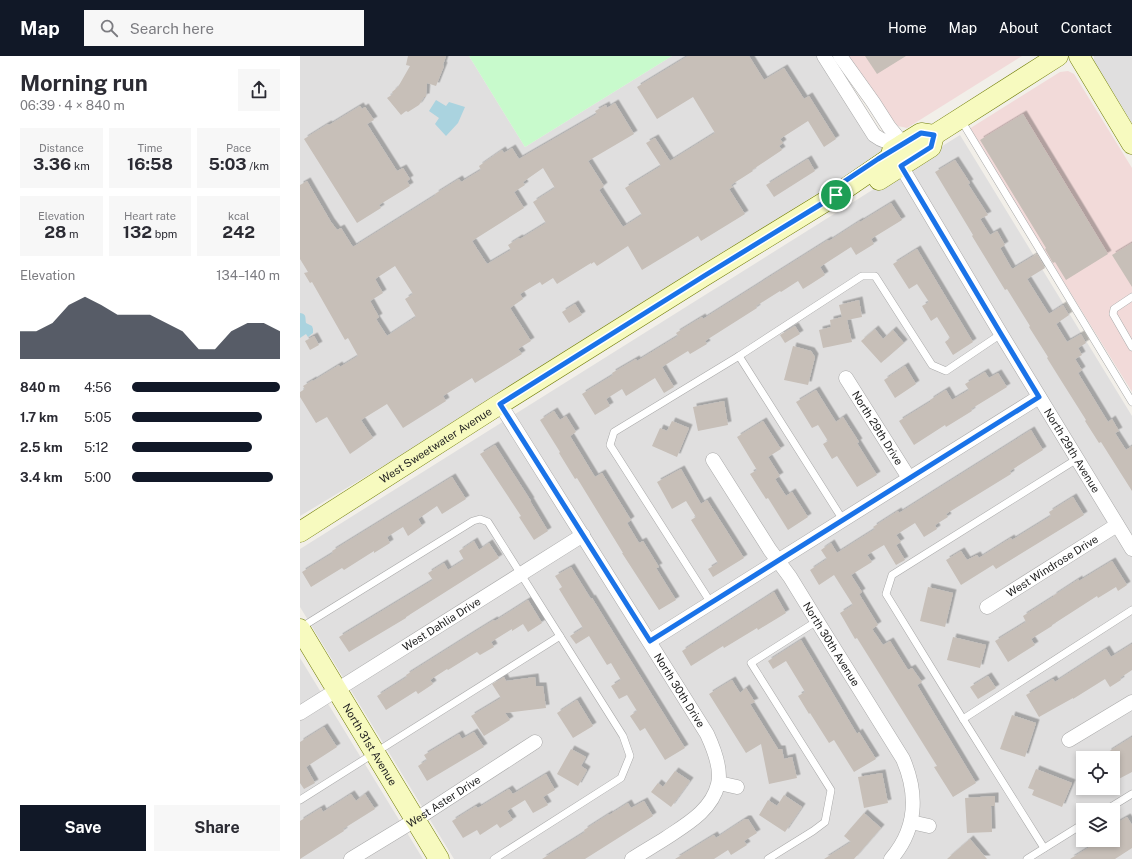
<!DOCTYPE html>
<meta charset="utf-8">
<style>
body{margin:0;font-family:"Public Sans",sans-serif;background:#f7f7f7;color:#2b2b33;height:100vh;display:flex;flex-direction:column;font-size:15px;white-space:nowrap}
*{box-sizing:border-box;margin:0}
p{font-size:13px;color:#7c7c81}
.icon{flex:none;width:22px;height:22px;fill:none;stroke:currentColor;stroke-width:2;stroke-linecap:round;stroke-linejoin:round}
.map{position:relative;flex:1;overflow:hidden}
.details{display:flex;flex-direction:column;background:#fff;width:300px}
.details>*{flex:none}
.tools{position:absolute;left:776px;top:695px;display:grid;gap:8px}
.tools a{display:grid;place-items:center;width:44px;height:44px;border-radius:0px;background:#fff;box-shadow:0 2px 6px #0003;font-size:20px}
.pin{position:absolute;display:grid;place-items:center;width:34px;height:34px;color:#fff;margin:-17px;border:2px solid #fff;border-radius:50%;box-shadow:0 1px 4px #0007}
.round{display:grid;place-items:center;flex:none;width:42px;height:42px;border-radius:0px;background:#f7f7f7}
.headline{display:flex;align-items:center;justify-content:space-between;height:68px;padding:0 20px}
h1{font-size:22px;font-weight:700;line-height:30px}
.stats{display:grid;grid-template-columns:repeat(3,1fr);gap:6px;height:68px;padding:4px 20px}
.stats div{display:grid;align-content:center;border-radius:0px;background:#f7f7f7;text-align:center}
.stats b{font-size:17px;font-weight:700}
.stats small{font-size:11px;font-weight:400}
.stats p{font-size:11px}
.chart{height:112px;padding:8px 20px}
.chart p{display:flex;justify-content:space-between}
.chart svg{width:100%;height:72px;margin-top:4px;fill:#111827;opacity:.7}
.primary-button{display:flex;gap:8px;margin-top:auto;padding:8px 20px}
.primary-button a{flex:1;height:46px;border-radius:0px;background:#111827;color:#fff;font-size:16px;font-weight:700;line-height:46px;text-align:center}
.primary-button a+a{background:#f7f7f7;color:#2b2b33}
ul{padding:0 20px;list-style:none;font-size:13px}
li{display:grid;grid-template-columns:64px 48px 1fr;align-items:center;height:30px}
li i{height:10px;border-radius:5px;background:#111827}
header{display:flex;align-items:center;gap:24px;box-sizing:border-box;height:56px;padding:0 20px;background:#111827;color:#fff}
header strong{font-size:19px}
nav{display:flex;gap:22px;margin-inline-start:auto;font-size:14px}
.search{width:280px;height:36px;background:#f7f7f7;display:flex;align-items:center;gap:10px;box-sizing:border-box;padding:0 14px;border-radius:0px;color:#7c7c81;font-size:15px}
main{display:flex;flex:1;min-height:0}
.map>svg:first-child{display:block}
.residential{fill:#e0dfdf;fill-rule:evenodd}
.commercial{fill:#f2dad9}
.park{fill:#c8facc}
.water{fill:#aad3df}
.building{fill:#c7bfb8;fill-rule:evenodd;filter:url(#shadow)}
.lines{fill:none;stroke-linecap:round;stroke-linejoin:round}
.lane-casing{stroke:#a9a9a9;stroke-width:8}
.street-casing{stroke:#a9a9a9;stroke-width:15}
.secondary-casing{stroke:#707d05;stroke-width:21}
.lane{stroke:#fff;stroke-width:7}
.street{stroke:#fff;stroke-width:14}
.secondary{stroke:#f7fabf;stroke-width:20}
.route-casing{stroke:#fff;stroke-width:8}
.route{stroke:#1a73e8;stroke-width:5}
.labels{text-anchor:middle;stroke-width:4;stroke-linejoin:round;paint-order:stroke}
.street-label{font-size:11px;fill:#222;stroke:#fff}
</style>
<header>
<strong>Map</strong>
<div class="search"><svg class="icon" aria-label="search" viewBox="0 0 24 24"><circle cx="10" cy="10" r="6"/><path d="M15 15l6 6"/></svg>Search here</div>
<nav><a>Home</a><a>Map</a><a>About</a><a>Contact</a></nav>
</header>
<main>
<section class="details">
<div class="headline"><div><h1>Morning run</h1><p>06:39 · 4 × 840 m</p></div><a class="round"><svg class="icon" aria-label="share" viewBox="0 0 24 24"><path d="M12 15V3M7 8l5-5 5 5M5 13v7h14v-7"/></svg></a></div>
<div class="stats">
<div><p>Distance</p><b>3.36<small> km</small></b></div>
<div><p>Time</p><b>16:58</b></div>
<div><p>Pace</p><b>5:03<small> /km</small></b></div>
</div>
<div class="stats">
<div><p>Elevation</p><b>28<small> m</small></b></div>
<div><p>Heart rate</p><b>132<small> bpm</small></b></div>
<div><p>kcal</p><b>242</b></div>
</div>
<div class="chart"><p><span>Elevation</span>134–140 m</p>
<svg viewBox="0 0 160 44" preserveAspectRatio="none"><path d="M0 44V27L10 27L20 22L30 11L40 6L50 11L60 17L70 17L80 17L90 22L100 27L110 38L120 38L130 27L140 22L150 22L160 27V44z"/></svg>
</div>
<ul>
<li><b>840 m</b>4:56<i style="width:100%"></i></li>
<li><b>1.7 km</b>5:05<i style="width:88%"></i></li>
<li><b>2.5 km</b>5:12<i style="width:81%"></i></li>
<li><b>3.4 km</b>5:00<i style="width:95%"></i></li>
</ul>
<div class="primary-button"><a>Save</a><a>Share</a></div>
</section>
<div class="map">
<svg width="832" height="803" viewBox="0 0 832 803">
<defs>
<filter id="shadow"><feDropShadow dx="3.5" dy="-3.5" stdDeviation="0" flood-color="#0004"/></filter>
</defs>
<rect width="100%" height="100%" fill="#f2efe9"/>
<g class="residential">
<polygon points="0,0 169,0 225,91 372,0 519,0 589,90 577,100 95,403 0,460"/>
<polygon points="794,0 832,0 832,67 794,5"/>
<path d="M660 79 832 360V803H154L0 551V493ZM783 702H813V732H783ZM783 754H813V784H783Z"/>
<polygon points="0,602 123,803 0,803"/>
</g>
<g class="commercial">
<polygon points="545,0 722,0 607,72 598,70 593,64"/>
<polygon points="768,15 774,18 832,112 832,336 669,73 760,16"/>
</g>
<polygon class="park" points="169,0 372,0 225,91"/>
<g class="water">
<polygon points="136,44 146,50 149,46 165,51 158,67 146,80 135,68 139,62 129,55"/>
<path d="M0 257C7 258 5 262 6 267L12 270 13 273V277L8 281 6 278 0 282Z"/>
</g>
<g class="building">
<polygon points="108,0 146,0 143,9 144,10 136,30 127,27 126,41 124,41 119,49 108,56 106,55 101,59 87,42 93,38 92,36 98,31 110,10 106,9"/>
<path d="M388 0H449L464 24 484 12 504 43 509 40 536 83 524 91 508 65 480 83 483 87 479 90 482 94 452 114 453 115 431 129 433 131 429 133 445 158 401 185 398 180 342 214 328 190 297 210 294 206 291 208V207L257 228 253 222 242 229 240 226 220 238 223 243 210 252 231 285 218 293 222 298 175 327 172 322 143 340 146 345 103 372 87 348 61 364 73 382 50 398 27 361 16 367 0 341V336L5 333 3 330 13 324V325L39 309 40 311 58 300 48 282 45 284 12 226 10 227 4 217 8 216 0 203V129L7 125 31 166 37 174 41 172 53 191 136 139 135 138 159 123 161 126 181 114 179 110 202 94 204 97 212 92 219 103 297 58 295 55 306 49 307 52 315 47 334 78 288 105 304 130 299 134 323 171 342 159 325 132 361 110 346 87 355 82 370 105 415 77 393 41 357 63 337 31ZM243 112 255 132 233 146 246 167 220 183 219 182 208 189 211 194 187 208 172 185 224 152 214 136 225 129 223 126ZM95 210 113 238 105 243 116 261 87 280 76 263 79 261 70 245 83 237 75 223Z"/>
<polygon points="565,0 606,0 577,18"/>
<polygon points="60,50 62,53 65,51 74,64 67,68 97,115 103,112 110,123 107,125 110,130 79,149 81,152 57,167 4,83 28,68 29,69"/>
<polygon points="723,58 779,150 808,198 766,224 755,206 753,207 745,193 746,192 680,84"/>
<polygon points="508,103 515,115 474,141 466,129"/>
<polygon points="655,104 670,127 668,128 688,159 680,163 690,179 697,175 705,189 700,192 712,213 737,198 745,212 727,223 749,258 763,249 769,259 756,268 767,286 781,278 786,287 778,292 782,299 775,303 782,314 778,317 808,366 812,363 819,375 815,377 826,394 832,390 832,435 801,386 799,387 785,365 786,364 762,326 747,302 748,301 729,271 730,270 707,233 705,234 672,180 673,179 635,116"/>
<polygon points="591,147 602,164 571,183 574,188 556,199 551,191 520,211 525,219 511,228 503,233 498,225 481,236 480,235 456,250 457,252 405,285 407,288 390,298 388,295 362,311 374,331 364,337 355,322 326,340 322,333 306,343 310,350 295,359 282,338 313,319 312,317 336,303 337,305 378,280 376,277 402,261 403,263 528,184 529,185 560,165 560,166"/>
<polygon points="832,187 832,231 812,199"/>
<polygon points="617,193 673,286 653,299 645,286 650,282 637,261 631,265 622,250 629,246 617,228 609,233 593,208"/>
<polygon points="559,244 562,261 547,264 552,286 523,292 519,274 531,271 530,264 542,261 539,249"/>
<polygon points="275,248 282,259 269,267 262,256"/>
<polygon points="495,270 500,278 485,287 480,279"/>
<polygon points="575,273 583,283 593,274 604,287 581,307 561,285"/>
<polygon points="14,280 19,289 10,294 5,285"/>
<polygon points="493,290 511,295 515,301 508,329 484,324"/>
<polygon points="605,310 616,328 595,342 584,324"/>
<polygon points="685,316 689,322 698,317 707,331 671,353 672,355 646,371 645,369 614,389 599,365 630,346 630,344 646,334 652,344 669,334 665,328"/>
<polygon points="516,334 536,366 543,361 559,386 557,387 577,419 557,431 537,400 532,403 523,388 528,385 518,369 512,372 496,346"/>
<polygon points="424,345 428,369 398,375 393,351"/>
<polygon points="254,355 260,364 266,360 276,376 270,380 295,421 302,417 331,464 327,467 339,487 343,485 359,511 356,512 376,544 359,554 322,497 323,497 277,422 275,423 259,397 260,396 240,364"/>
<polygon points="372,365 389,372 377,401 352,390 360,372 367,375"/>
<polygon points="463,365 481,393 468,401 480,420 475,423 486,440 492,436 508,461 488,474 468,442 466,443 450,418 457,414 437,381"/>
<polygon points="731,374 743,394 710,415 711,418 646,458 648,461 635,469 637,473 624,481 615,467 596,479 601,486 596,489 605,504 596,509 584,489 567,499 572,506 551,519 562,536 559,538 578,569 572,573 583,589 590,585 608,614 612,612 622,626 617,629 676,727 653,741 634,711 637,710 557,582 555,583 540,557 553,549 534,519 519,529 510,514 527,503 521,494 531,487 537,497 575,473 573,471 598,455 599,457"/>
<polygon points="195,389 231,445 230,445 248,475 234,484 219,461 221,460 180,398"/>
<polygon points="381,413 401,448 407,444 444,502 413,521 408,513 418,507 391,464 396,461 386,445 372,453 357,426"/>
<polygon points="152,421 166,443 142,458 137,450 118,463 122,470 108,480 103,471 87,481 90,487 74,497 74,495 44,514 42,512 11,531 2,516 33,497 32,495"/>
<polygon points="773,441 784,459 696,513 693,509 661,529 646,504 661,495 667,504 677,499 679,502 711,482 712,484 751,460 749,456"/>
<polygon points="174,485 179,494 189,487 199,502 106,561 106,562 49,596 39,581 133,524 128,517 144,507 148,514 164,504 159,495"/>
<polygon points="812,505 827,529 818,535 816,531 798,542 797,540 752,569 752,570 731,583 735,589 708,606 695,585 726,566 723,560 753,541 753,540 779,523 779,525"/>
<polygon points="271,511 291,543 292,542 349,634 385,692 365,704 345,672 340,675 330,660 337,655 327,639 319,643 311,630 321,624 311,607 307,609 289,580 276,588 270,580 283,572 259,533 262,531 255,520"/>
<polygon points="628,531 653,537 645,571 620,565"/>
<polygon points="474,536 486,557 458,574 457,572 424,592 423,590 391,610 382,595"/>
<polygon points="228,544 242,567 228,576 223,568 212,575 212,573 191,586 194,591 180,599 177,596 148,614 147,613 130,624 133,628 118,638 116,635 86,654 77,640 107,621 106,619 168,580 194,564 195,565"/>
<polygon points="653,581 686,589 680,612 647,604"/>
<polygon points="501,584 557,678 559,676 576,703 554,716 534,684 529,687 510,657 509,658 498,640 505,636 486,605 473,613 468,605"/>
<polygon points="832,588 832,614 820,622 821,624 810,631 805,623 773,643 773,642 739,661 726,639 753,623 755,626 806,593 811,601"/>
<polygon points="688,620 696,632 678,643 670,631"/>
<polygon points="204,621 206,625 235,621 236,630 243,630 246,652 205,657 210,664 184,680 171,660 201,642 192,628"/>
<polygon points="432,624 440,637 446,632 455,646 450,648 478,693 482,693 484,703 492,701 497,722 469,728 461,688 446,697 409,638"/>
<polygon points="277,644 293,670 273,682 257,657"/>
<polygon points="712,659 736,667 725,701 700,693"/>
<polygon points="24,671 37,691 6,711 15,727 4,733 0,727 0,686"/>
<polygon points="174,676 184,691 127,725 118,710 127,704 124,699 159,678 162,683"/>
<polygon points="832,681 832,716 813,726 813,702 810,702 808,700 808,696"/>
<polygon points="271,693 286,701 281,710 287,714 278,730 257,718"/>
<polygon points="736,713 772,727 762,751 732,739 734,734 728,732"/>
<polygon points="375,715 390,725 371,751 351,736 358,727 363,731"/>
<polygon points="582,717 588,747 564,752 558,721"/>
<polygon points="246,718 255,734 243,741 248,749 233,757 225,744 207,755 213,764 200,772 197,768 180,779 177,774 163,782 152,765 176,750 178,752 209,733 213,738"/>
<polygon points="51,738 56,745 65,738 75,753 43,773 44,775 0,803 0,765 21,752 23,756"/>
<polygon points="484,739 502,751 485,776 459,759 468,744 477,750"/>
<polygon points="695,740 695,750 691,750 692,776 667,777 665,742"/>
<polygon points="344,745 353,760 285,803 242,803 285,776 284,774 309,758 309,759 328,747 331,752"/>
<polygon points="564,757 581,772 554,803 524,803 551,786 544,780"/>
<polygon points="827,761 832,769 832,792 815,803 770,803 801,784 813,784 813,769"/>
<polygon points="445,763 448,763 457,777 444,785 447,789 431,799 428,794 414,803 375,803 414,779 416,782"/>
<polygon points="670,783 687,803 647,803"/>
</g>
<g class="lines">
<g class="lane-casing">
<g id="lane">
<polyline points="661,64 832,346"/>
<polyline points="832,241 814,253 813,258 832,291"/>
<polyline points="439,300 543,464"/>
<polyline points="411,547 310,389 314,376 439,300 562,220 575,220 632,309 646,315 701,278"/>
<polyline points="0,572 173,465 180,463 188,466 323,680 330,700 321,722 194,803"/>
<polyline points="663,663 832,554"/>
<polyline points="0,744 260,580"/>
<polyline points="806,754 832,738"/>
<polyline points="744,792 663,663 586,538 592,519 777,403"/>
<polyline points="468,803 513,775 525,766 531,734 451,607 517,565"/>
<polyline points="727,803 783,768"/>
</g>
</g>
<g class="street-casing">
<g id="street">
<path d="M524 0 574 79C583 86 592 88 603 88"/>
<polyline points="540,0 573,46 589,71 603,88"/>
<path id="s1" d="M601 110 701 278 832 493"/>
<path id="s2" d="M546 322 609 422"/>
<path id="s3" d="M200 348 407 678C413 691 422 713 418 728 412 754 387 768 366 782 355 789 343 796 332 803"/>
<path id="s4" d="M413 404 470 494 490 521 517 565 603 703C618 738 617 773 591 803"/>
<path id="s5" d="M687 551 817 469"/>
<polyline points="350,585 739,341"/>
<path id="s6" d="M0 657 283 479"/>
<polyline points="769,684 832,646"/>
<polyline points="419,727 437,731"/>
<polyline points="611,766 629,770"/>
<path id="s7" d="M51 803 115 764 235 686"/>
</g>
</g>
<g class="secondary-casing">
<g id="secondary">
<polyline points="779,0 832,88"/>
<polyline points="592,95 621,77 634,79 758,0"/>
<polyline points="579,124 631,91 634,79"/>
<path id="s8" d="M0 476 200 348 404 220 536 139 587 104 603 88"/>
<path id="s9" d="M0 573 139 803"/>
</g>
</g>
<use href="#lane" class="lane"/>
<use href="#street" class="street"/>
<use href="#secondary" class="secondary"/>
</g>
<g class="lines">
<g class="route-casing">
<polygon id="route" points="621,77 634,79 631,91 601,110 701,278 739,341 350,585 200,348 404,220 536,139 545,125 578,103"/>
</g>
<use href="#route" class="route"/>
</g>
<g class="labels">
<g class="street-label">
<text dy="4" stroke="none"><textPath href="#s2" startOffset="59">North 29th Drive</textPath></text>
<text dy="4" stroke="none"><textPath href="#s8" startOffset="161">West Sweetwater Avenue</textPath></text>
<text dy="4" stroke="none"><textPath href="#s1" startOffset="332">North 29th Avenue</textPath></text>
<text dy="4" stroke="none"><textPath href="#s5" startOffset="77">West Windrose Drive</textPath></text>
<text dy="4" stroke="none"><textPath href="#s6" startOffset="167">West Dahlia Drive</textPath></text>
<text dy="4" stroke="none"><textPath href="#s4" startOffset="219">North 30th Avenue</textPath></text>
<text dy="4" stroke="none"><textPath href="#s3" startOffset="338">North 30th Drive</textPath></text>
<text dy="4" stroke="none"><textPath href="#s9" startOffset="135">North 31st Avenue</textPath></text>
<text dy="4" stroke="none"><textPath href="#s7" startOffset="109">West Aster Drive</textPath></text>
</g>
</g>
</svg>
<div class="tools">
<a><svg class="icon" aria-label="locate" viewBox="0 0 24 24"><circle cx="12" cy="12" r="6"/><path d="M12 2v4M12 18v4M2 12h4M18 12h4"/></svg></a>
<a><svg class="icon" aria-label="layers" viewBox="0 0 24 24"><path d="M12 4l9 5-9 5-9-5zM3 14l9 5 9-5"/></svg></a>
</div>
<div class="pin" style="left:536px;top:139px;background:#1e9e55"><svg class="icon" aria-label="arrive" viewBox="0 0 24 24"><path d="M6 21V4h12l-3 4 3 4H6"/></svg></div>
</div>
</main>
